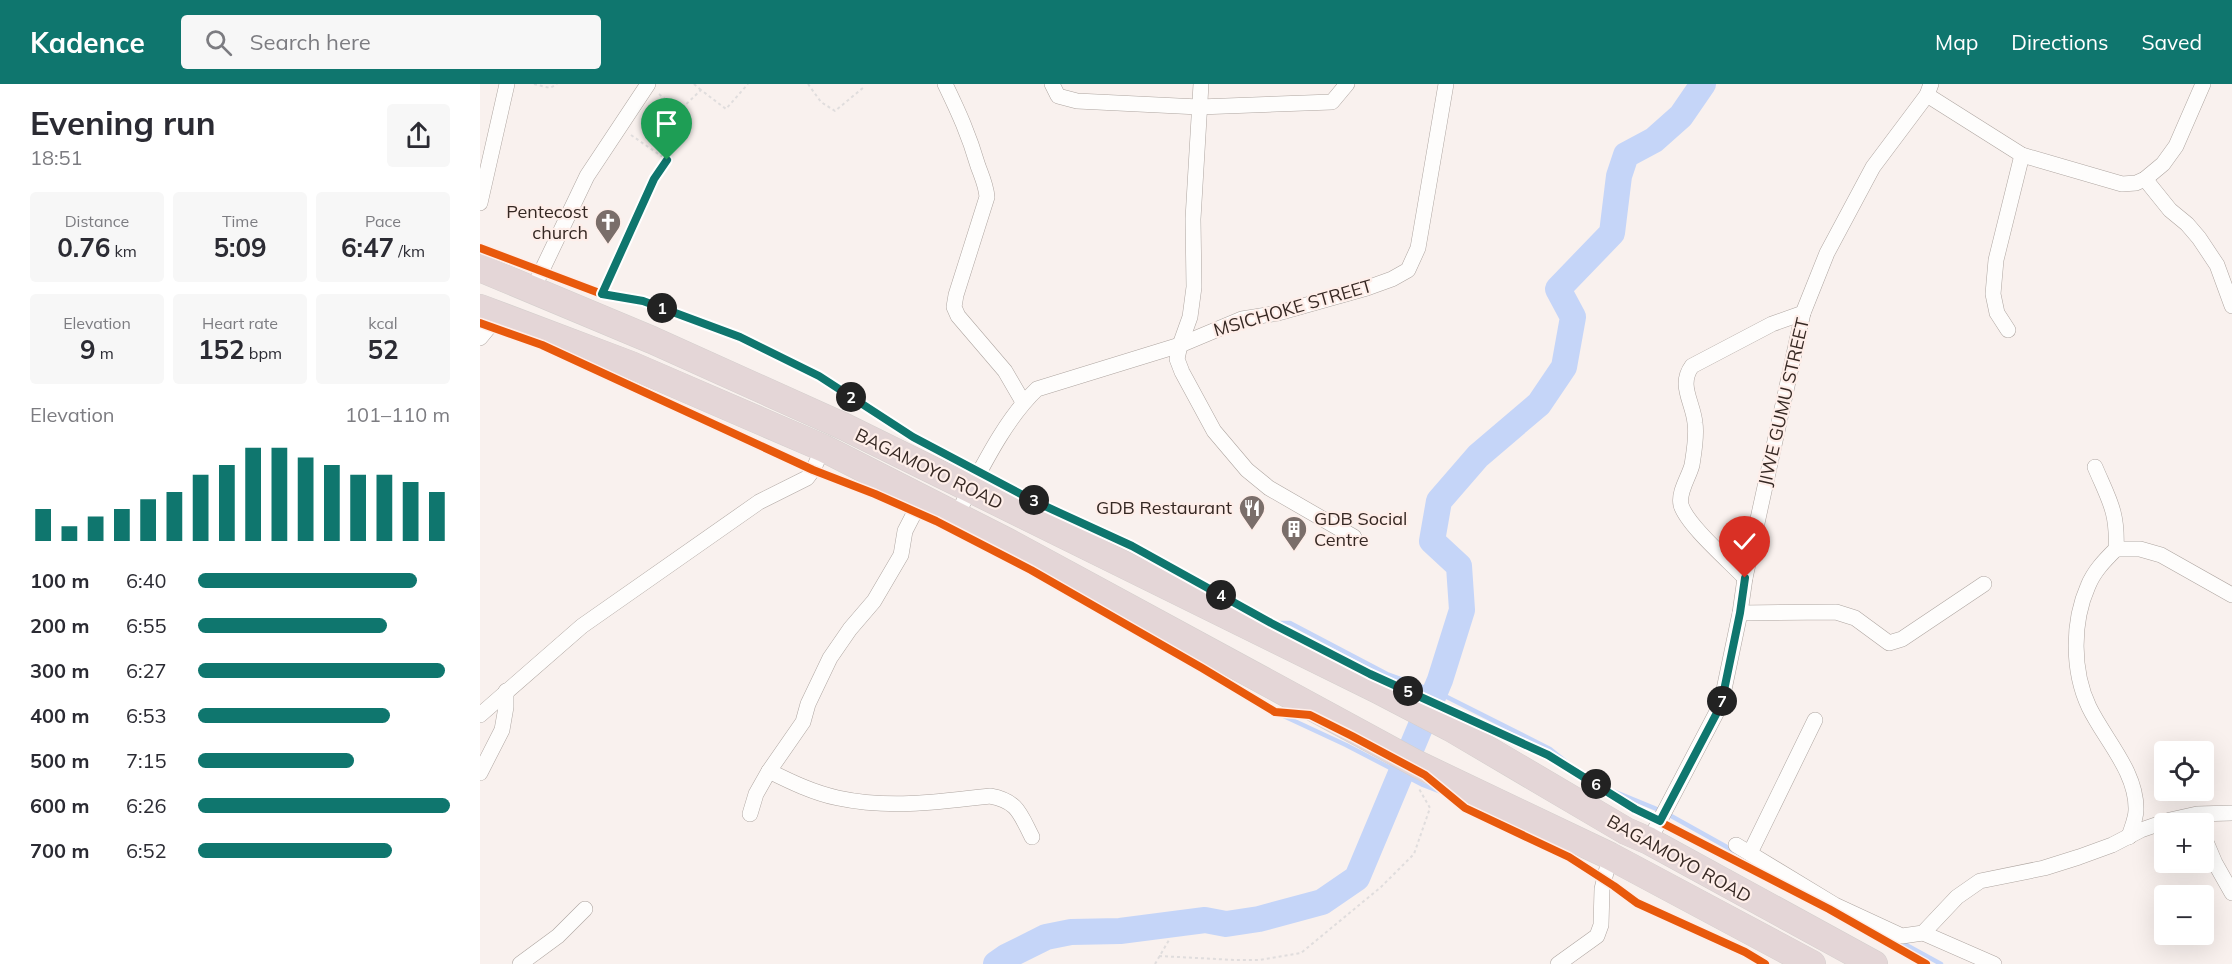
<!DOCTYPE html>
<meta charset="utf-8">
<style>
body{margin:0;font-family:Mulish,sans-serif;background:#f7f7f7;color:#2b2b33;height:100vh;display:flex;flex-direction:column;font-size:22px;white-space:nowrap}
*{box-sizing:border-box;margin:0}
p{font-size:20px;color:#7c7c81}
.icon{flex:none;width:33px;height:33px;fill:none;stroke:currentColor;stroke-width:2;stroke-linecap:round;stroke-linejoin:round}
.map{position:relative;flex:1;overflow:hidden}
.panel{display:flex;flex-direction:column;background:#fff;width:480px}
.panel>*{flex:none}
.controls{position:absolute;left:1674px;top:657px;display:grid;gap:12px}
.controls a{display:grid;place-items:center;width:60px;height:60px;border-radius:6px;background:#fff;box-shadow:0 6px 24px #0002;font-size:30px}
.pin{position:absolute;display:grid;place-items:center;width:51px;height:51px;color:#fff;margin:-62px -26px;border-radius:50% 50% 50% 0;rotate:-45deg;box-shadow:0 0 6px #0007}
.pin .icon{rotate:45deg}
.km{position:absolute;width:30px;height:30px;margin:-15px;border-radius:50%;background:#222;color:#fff;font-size:16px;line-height:30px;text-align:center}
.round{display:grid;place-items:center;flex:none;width:63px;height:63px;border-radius:6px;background:#f7f7f7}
.headline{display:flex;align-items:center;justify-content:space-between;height:102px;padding:0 30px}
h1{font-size:33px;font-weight:700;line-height:45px}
.figures{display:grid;grid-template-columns:repeat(3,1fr);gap:9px;height:102px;padding:6px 30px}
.figures div{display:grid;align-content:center;border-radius:6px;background:#f7f7f7;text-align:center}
.figures b{font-size:26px;font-weight:700}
.figures small{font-size:16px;font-weight:400}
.figures p{font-size:16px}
.chart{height:168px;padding:12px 30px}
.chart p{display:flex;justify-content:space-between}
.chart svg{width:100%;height:108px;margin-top:6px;stroke:#0f766e;stroke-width:6}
ul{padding:0 30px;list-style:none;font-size:20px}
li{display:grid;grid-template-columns:96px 72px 1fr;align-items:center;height:45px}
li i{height:15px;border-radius:8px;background:#0f766e}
header{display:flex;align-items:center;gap:36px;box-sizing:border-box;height:84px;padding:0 30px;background:#0f766e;color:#fff}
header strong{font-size:28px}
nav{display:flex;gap:33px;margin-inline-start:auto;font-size:21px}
.search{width:420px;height:54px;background:#f7f7f7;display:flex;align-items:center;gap:15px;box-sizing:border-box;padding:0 21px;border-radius:6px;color:#7c7c81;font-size:22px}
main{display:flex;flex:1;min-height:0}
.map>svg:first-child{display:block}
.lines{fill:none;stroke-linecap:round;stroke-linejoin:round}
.stream{stroke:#c5d5f8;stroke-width:4.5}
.river{stroke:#c5d5f8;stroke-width:26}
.street-casing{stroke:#aea5a0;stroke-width:16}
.highway-casing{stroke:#d4cfcd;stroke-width:28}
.path{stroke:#e0dddd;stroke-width:2;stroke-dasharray:3 3;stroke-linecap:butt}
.street{stroke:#fefdfc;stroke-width:15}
.highway{stroke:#e4d6d7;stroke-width:27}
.cycleway-casing{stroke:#feeee9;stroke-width:11}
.cycleway{stroke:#e8590c;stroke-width:8}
.route-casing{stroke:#fff;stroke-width:12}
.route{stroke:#0f766e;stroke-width:8}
.labels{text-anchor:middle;stroke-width:4.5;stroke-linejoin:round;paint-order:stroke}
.poi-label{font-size:18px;fill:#362823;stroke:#feeee9;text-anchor:end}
.street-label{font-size:18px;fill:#362823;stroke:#feeee9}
</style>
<header>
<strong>Kadence</strong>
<div class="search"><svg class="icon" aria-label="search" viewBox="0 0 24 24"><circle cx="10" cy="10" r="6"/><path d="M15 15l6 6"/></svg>Search here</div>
<nav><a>Map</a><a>Directions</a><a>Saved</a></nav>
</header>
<main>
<section class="panel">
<div class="headline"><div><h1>Evening run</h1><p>18:51</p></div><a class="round"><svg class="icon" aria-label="share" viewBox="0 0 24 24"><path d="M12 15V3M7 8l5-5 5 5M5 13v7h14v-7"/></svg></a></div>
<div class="figures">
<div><p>Distance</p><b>0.76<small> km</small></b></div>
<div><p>Time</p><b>5:09</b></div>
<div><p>Pace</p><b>6:47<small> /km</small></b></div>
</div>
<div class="figures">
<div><p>Elevation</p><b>9<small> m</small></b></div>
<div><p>Heart rate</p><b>152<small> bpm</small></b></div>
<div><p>kcal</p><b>52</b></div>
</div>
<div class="chart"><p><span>Elevation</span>101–110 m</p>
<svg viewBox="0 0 160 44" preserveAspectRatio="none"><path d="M5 44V31M15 44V38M25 44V34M35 44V31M45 44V27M55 44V24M65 44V17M75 44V13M85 44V6M95 44V6M105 44V10M115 44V13M125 44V17M135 44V17M145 44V20M155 44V24"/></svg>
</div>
<ul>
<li><b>100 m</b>6:40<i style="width:87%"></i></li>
<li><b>200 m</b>6:55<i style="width:75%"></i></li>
<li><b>300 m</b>6:27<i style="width:98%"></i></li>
<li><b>400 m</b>6:53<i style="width:76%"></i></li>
<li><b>500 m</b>7:15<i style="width:62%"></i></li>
<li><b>600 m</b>6:26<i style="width:100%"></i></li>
<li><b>700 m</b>6:52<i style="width:77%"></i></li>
</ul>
</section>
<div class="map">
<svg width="1752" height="880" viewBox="0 0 1752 880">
<rect width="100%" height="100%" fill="#f9f1ee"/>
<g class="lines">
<g class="stream">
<polyline points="791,539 810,539 907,590 957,608 1070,665 1111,698 1184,728 1254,767"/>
<polyline points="673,552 795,628 866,661 943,701 974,713"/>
<polyline points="1419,857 1461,880"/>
</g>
<polyline class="river" points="516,880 526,873 566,853 591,848 640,847 725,836 746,840 779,835 842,818 877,794 960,596 982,526 979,482 952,457 959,417 998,372 1059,320 1084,283 1093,233 1078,205 1132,149 1139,92 1146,71 1174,56 1201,32 1223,0"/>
<g class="street-casing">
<g id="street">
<path d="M465 0C479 29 489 51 498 82 502 93 506 101 507 113L476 211 474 223 478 232 525 287 543 318"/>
<polyline points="572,0 578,12 597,17 719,23 852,18 867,0"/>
<polyline points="721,0 713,135 714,203 710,233 700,261 697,275 702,288 734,347 767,386 789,404 874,453"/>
<polyline points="1447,11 1542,71 1642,100 1656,99 1665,95 1683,80 1696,62 1723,0"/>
<polyline points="1665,95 1690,126 1707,140 1719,154 1737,181 1752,222"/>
<polyline points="0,119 27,0"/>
<polyline points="52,207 107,92 168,0"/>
<polyline points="1528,246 1517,229 1513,210 1516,176 1542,71"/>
<polyline points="0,254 19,231"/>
<path d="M1615 383C1629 416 1638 428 1636 465 1625 476 1614 487 1608 502 1592 538 1592 587 1609 623 1625 656 1657 688 1656 726 1656 735 1651 745 1649 753"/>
<path d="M476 432C499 390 523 337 557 305L700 261 762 235 798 229 887 204 912 195 928 186 938 164 966 0"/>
<polyline points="1636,465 1660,465 1681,471 1752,511"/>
<path d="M1265 494C1249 477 1207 441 1201 421 1198 408 1209 393 1212 381 1214 368 1217 352 1215 339 1213 318 1198 301 1212 282L1292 240 1323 229"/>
<polyline points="1260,529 1356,528 1375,534 1409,559 1422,555 1504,500"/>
<polyline points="0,631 102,542 279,418 327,394 333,386 343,364"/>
<path d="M289 687C311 698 334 709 358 714 409 725 459 718 510 712 538 717 540 730 552 753"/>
<polyline points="0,689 22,646 26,623 26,607"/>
<polyline points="270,730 276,710 289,687 323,638 328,620 350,574 370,545 394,517 421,471 425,447 442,414"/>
<polyline points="1724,753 1735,779 1752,809"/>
<polyline points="1169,757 1241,620 1260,529 1265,494 1323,229 1347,169 1393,83 1447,11 1451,0"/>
<polyline points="1256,761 1355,821 1422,852 1443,849 1477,813 1500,797 1564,784 1599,773 1632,761 1661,746 1690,736 1717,730 1752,729"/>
<polyline points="1270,769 1335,636"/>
<polyline points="1443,849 1514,880"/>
<polyline points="40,880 78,852 105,825"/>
<polyline points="1078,880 1117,852 1121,841 1122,805 1130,772"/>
</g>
</g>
<g class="highway-casing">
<g id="highway">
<polyline points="0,184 172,256 365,343 898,606 971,644 1146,747 1169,757 1394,880"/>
<polyline points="0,224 151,281 343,364 528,458 937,680 1130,772 1332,880"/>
</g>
</g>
<g class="path">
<polyline points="54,0 70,4 77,0"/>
<polyline points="214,0 221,6"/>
<polyline points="328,0 341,18 355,27 384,3"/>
<polyline points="179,10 199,27"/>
<polyline points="151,51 187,76"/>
<polyline points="121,212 174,95 187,76 183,50 199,27 221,6 246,25 268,0"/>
<polyline points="679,872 755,876 779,876 821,869 901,803 934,770 950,724 938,703"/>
<polyline points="675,880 689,856"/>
</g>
<use href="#street" class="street"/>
<use href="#highway" class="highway"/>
<g class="cycleway-casing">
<g id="cycleway">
<polyline points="0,164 122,210 163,217 260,253 339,292 433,353 557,418 652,462 791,539 890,590 1068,671 1155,725 1349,825 1446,880"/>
<polyline points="0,239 62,261 333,386 395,410 456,437 551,486 722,584 795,628 830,631 872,652 945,691 985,724 1089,773 1134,802 1157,819 1265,868 1285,880"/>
</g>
</g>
<use href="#cycleway" class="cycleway"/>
</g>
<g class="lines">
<g class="route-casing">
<polyline id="route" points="187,76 174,95 122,210 163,217 260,253 339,292 433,353 556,418 652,462 791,539 890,590 1068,671 1155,725 1180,737 1241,621 1260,529 1265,494"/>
</g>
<use href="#route" class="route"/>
</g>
<defs>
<g id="church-pin" transform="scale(1.35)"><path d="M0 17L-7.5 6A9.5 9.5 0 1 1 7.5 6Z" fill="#7a6e6a" stroke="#feeee9"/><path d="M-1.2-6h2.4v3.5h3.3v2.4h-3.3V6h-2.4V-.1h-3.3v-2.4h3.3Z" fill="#fff"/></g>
<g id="restaurant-pin" transform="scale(1.35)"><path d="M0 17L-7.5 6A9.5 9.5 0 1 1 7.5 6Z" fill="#7a6e6a" stroke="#feeee9"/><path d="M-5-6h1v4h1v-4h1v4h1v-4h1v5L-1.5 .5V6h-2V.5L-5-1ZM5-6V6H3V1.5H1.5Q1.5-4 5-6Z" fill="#fff"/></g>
<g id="building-pin" transform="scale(1.35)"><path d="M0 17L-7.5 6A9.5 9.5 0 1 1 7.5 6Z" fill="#7a6e6a" stroke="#feeee9"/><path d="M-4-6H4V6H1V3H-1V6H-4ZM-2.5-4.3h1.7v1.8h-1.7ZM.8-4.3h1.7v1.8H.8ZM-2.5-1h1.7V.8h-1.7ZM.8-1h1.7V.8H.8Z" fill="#fff"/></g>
</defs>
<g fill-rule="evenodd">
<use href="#church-pin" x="128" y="138"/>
<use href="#restaurant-pin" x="772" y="424"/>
<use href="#building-pin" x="814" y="445"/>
</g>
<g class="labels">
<g class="poi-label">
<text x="108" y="134">Pentecost<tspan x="108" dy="21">church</tspan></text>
<text x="752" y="430">GDB Restaurant</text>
<text x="834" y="441" text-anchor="start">GDB Social<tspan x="834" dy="21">Centre</tspan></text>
</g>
<g class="street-label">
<text transform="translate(813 224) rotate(-16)" y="6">MSICHOKE STREET</text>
<text transform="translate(1304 318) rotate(-77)" y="6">JIWE GUMU STREET</text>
<text transform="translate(449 385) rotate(26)" y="6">BAGAMOYO ROAD</text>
<text transform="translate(1199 775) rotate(29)" y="6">BAGAMOYO ROAD</text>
</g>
</g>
</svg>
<div class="controls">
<a><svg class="icon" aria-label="locate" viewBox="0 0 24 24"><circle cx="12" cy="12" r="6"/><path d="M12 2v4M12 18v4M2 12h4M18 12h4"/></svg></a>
<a>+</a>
<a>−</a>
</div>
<div class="pin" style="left:187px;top:76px;background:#1e9e55"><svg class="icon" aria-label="arrive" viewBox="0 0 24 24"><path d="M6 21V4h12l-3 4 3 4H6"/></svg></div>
<div class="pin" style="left:1265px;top:494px;background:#d93025"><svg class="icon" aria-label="check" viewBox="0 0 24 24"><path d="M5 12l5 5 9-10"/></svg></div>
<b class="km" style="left:182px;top:224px">1</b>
<b class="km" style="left:371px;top:313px">2</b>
<b class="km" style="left:554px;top:416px">3</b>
<b class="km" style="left:741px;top:511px">4</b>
<b class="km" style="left:928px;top:607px">5</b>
<b class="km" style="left:1116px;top:700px">6</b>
<b class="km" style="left:1242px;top:617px">7</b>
</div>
</main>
